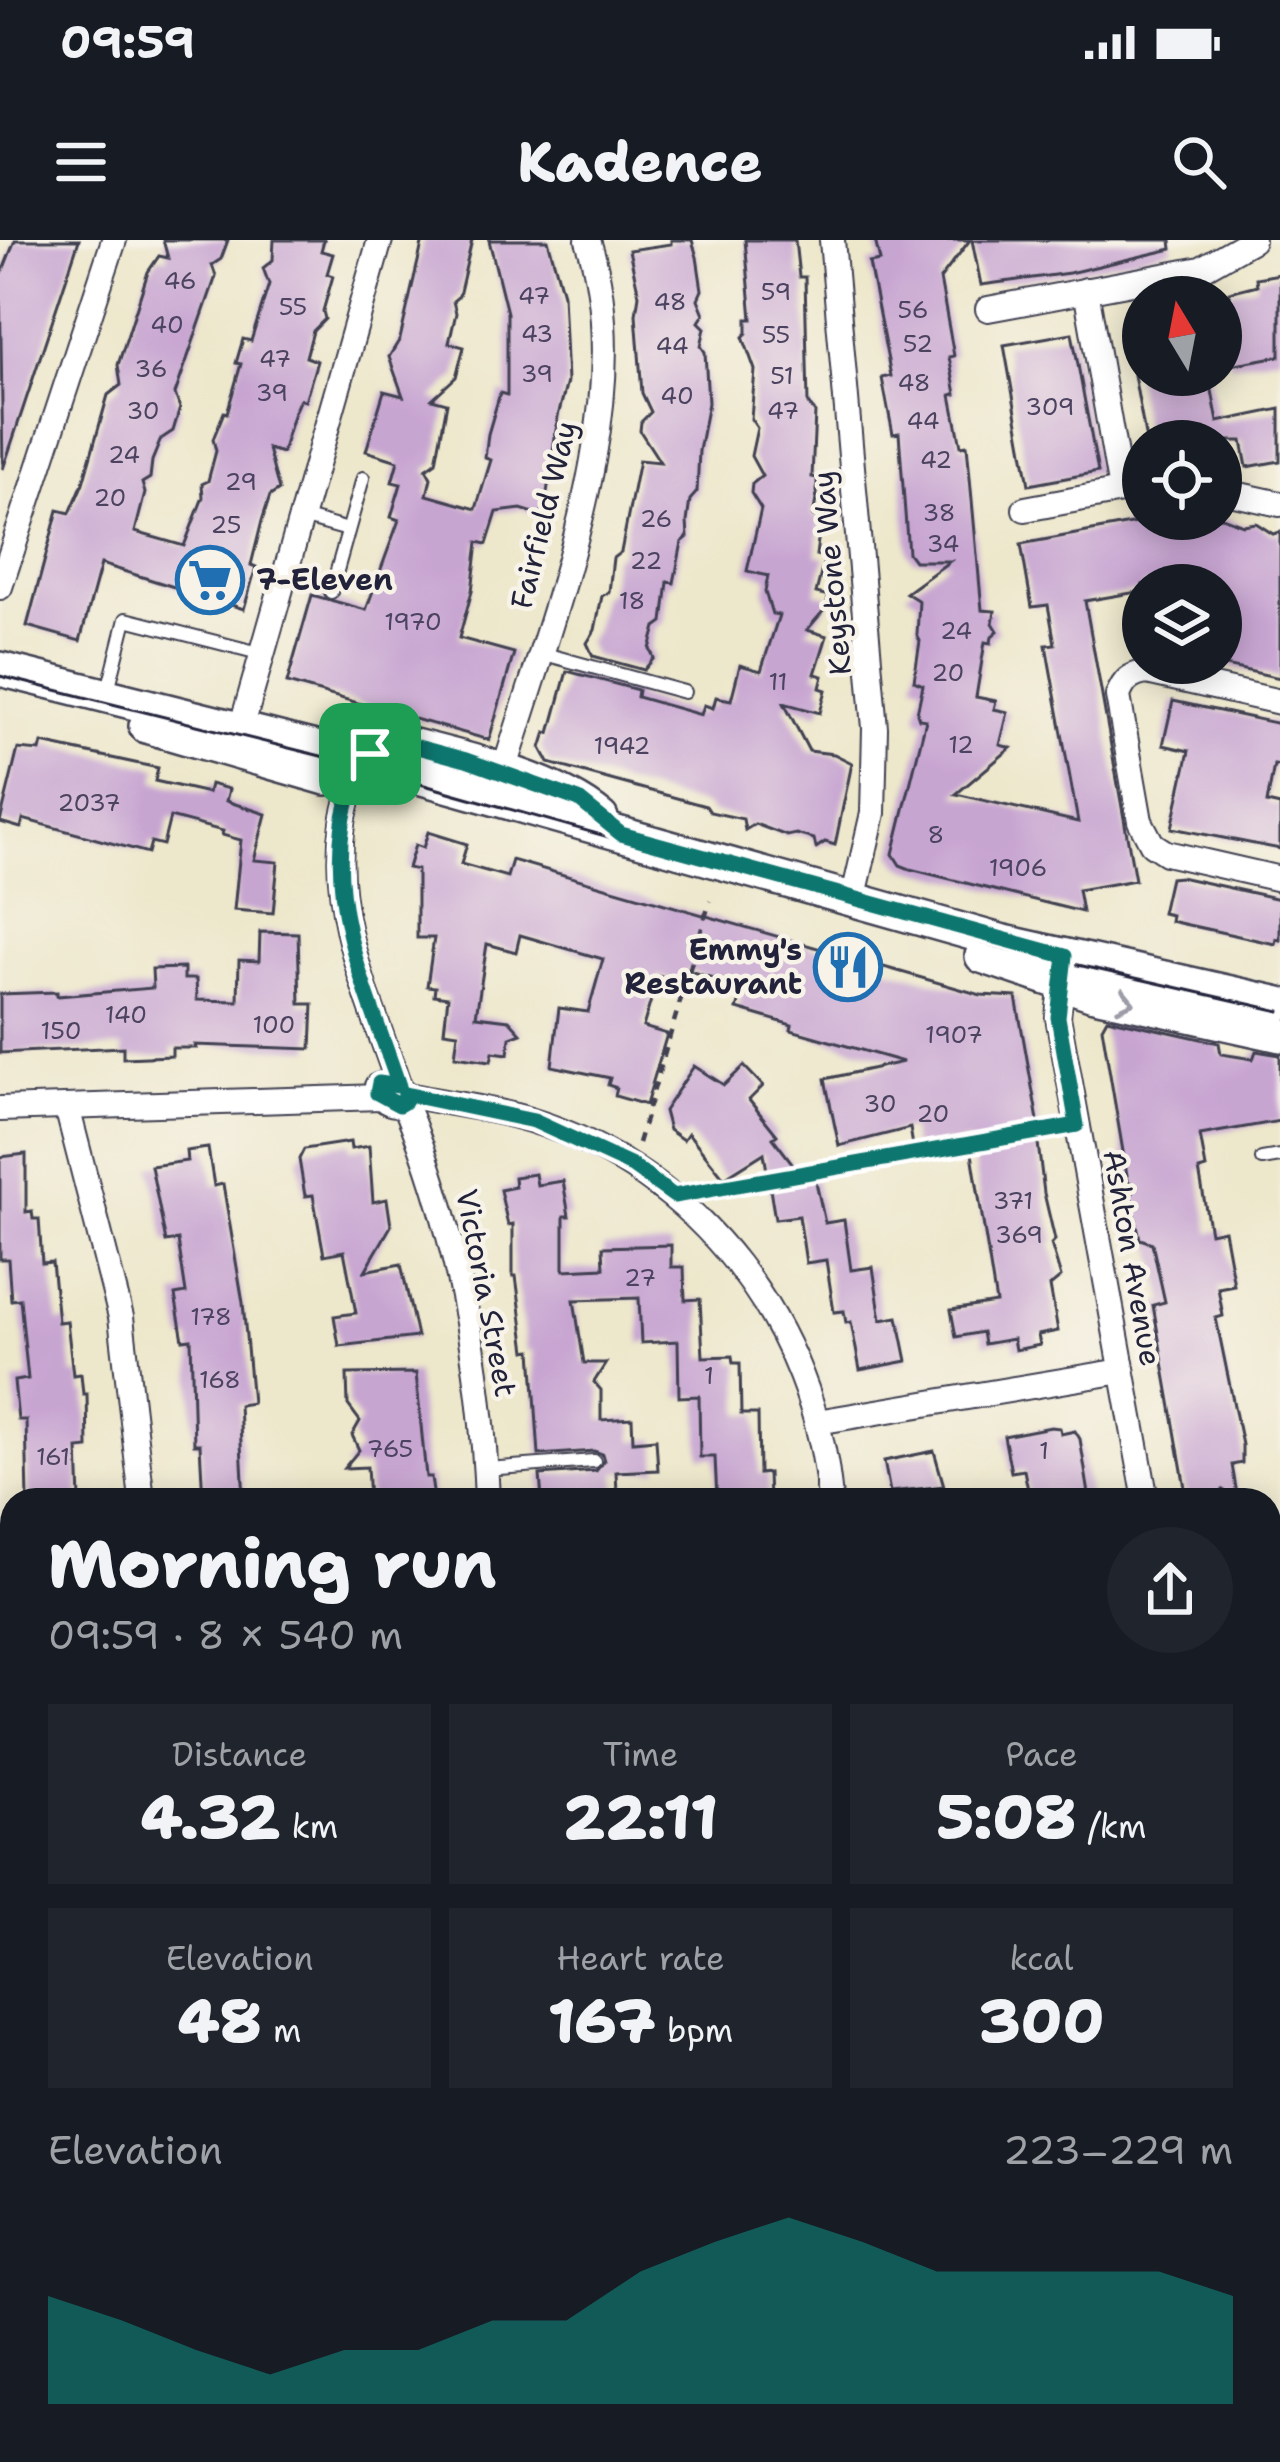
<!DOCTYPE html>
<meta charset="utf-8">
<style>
body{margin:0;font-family:"Shantell Sans",sans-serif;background:#20242c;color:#f1f3f6;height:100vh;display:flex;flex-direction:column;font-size:45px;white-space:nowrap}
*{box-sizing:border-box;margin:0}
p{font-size:39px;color:#9ea1a6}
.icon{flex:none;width:66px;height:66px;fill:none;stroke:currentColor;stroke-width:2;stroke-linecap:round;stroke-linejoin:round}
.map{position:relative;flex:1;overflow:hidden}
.details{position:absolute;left:0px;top:1248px;width:1281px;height:975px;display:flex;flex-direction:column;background:#171b24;border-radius:36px 36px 0 0;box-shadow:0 6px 30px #0003}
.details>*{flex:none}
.needle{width:78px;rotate:350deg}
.controls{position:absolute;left:1122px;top:36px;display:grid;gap:24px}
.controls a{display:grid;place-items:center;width:120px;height:120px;border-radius:50%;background:#171b24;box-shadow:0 6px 30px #0003;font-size:60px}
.pin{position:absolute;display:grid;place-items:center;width:102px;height:102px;color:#fff;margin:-51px;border-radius:24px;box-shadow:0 6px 18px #0006}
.round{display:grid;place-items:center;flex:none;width:126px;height:126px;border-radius:63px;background:#20242c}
.summary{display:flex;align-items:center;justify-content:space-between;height:204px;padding:0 48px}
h1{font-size:66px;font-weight:800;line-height:90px}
.figures{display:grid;grid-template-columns:repeat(3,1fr);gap:18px;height:204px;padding:12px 48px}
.figures div{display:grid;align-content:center;border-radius:0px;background:#20242c;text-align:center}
.figures b{font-size:60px;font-weight:800}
.figures small{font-size:33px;font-weight:400}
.figures p{font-size:33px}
.chart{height:336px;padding:24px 48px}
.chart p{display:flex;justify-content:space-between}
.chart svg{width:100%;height:216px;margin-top:12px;fill:#0f766e;opacity:.7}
.status{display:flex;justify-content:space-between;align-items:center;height:84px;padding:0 60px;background:#171b24;direction:ltr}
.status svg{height:33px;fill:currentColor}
header{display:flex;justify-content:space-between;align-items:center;height:156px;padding:0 48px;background:#171b24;font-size:54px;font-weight:800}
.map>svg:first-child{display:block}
.building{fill:#c7a5d1}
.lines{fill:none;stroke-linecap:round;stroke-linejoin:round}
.lane-casing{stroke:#404051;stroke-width:16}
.street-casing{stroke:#404051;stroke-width:28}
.secondary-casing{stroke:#404051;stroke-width:38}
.path{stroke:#404051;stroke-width:4.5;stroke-dasharray:9 9;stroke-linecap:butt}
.lane{stroke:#fff;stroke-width:12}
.street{stroke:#fff;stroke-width:24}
.secondary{stroke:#fff;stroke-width:33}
.tram{stroke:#22223b;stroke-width:3}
.oneway{stroke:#9c9ca7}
.route-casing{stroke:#fff;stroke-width:24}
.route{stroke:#0f766e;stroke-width:15}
.labels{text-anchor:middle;stroke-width:9;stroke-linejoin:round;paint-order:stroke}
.number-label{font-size:24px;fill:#4b4360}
.street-label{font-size:30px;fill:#22223b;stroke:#f7f3e8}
.poi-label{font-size:30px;font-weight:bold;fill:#22223b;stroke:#f7f3e8;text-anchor:start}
</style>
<div class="status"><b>09:59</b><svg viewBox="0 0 49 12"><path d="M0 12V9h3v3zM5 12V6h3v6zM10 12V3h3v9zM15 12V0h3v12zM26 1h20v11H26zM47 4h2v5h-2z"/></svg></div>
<header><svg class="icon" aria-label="menu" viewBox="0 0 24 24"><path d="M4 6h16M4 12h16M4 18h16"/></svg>Kadence<svg class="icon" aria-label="search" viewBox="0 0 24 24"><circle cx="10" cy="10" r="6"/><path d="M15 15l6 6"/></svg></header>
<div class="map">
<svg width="1280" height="2222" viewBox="0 0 1280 2222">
<rect width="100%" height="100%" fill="#f7f3e8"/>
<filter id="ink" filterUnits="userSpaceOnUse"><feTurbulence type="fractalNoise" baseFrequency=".00833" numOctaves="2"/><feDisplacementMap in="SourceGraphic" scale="24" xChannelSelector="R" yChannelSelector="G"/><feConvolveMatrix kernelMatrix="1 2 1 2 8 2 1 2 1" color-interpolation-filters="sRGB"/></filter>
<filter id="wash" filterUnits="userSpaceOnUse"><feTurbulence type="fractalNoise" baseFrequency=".004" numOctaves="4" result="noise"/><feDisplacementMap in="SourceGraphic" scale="48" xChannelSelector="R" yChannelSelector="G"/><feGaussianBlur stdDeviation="2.7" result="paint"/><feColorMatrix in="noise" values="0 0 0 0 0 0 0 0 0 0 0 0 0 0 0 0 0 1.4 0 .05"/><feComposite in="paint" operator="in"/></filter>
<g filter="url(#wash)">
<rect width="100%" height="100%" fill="#ede7cb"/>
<g id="blocks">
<g class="building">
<polygon points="15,0 79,0 3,229 0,38"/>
<polygon points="163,0 228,0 221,19 212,25 216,36 175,154 180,168 173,191 161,199 152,221 150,238 142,243 145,253 135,292 184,306 203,257 202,244 208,241 216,211 213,199 224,172 227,173 241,124 236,123 243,99 251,101 269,44 263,28 273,20 274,0 324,0 321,11 333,14 327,34 333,36 323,71 325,79 313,91 306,117 317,121 305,161 300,159 294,172 282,213 268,209 279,250 270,256 262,281 251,325 256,327 244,369 101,324 80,401 27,386 58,270 70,273 83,243 108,155 121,145 118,125 148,32 159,16 168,18"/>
<polygon points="423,0 472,0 459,56 453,61 456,73 449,103 464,107 456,137 432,159 447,163 436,222 426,229 431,238 427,255 476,269 491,220 485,218 488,194 500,153 507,155 507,73 489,0 548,0 563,54 567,142 558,176 545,267 540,275 521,269 497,272 487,304 478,302 472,351 459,398 514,413 489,500 287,443 312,355 366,370 399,280 391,277 401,244 392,242 398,221 366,211 384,151 403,156 389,117 400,99"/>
<polygon points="671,0 692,0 697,17 702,50 698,59 704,74 699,82 705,88 701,106 705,112 708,163 699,211 697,252 690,260 687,282 688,297 682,302 674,343 668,342 663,382 656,387 650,409 654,418 644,430 593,416 587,403 595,390 602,356 609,352 613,318 621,312 639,220 660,222 640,191 641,182 651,172 642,153 636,74 639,55 629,10 671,4"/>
<polygon points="745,0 795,0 799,37 805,37 808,164 815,172 812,237 817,238 817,254 813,276 821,278 816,315 825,317 816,353 829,356 825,369 807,390 827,396 815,434 823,436 820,448 826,450 820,473 784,463 809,511 834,514 852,523 835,605 825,602 816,608 814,599 796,594 787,596 755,584 745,590 743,579 710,572 706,566 549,523 541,508 546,492 550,493 567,431 638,450 637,457 701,475 704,465 713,468 716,457 731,460 740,425 761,431 779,375 772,374 765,352 768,336 747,331 761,269 751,253 752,244 762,236 751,216 757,188 751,179 755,130 743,97 747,93 747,79 752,79"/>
<polygon points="875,0 970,0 940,39 954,116 949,117 956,154 951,155 961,206 967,205 982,370 995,371 993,383 998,391 992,396 991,403 985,402 976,457 996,461 994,469 1008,472 1000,505 1011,508 956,554 1078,582 1046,405 1055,404 1048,365 1032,367 1021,304 1158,279 1222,277 1243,285 1256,283 1273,294 1280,292 1280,438 1221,425 1221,345 1213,345 1212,339 1176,345 1143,345 1143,351 1085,361 1135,640 1078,650 1082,672 910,629 900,625 893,614 926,480 919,479 917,473 923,445 914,441 920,401 917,395 919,361 906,353 950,321 914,321 908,313 899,193 893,194 882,138 891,136 869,23 880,21"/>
<polygon points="972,0 1171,0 1172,9 1069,33 981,45"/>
<polygon points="1280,34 1280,116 1230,125 1221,59 1230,57 1229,52 1257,45 1256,38"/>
<polygon points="1072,93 1098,232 1029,245 1004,105"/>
<polygon points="1134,135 1209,135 1218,182 1280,169 1280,221 1247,227 1242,201 1146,201"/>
<polygon points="1173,461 1280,484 1280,526 1274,525 1267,563 1280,566 1280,609 1172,588 1189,511 1163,505"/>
<polygon points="42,503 158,528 155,541 208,553 210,544 229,549 226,561 266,574 254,620 278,622 273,673 234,670 241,600 222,595 223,591 170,577 163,605 151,602 148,613 23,579 21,588 0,582 18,509 40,511"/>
<polygon points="428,592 467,604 461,624 507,637 512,620 981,755 1016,757 1039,886 1036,887 1044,953 1055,1000 1051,1004 1061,1037 1050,1046 1058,1091 1038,1095 1040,1105 1015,1110 1013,1099 984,1104 982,1092 956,1097 951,1070 996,1063 970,901 914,912 910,888 839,906 825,839 903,822 791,790 792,785 737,769 744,747 686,730 682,743 658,736 643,787 667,794 646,865 615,856 617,848 608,845 610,838 552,826 559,768 588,772 603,719 520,695 516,712 487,704 476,776 509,780 521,793 510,797 508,814 493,812 491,821 455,816 458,793 444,791 448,757 434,755 435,747 427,746 434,698 417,698 417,630 408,628 415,605 423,608"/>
<polygon points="1180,637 1280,659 1280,700 1276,699 1275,704 1170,681 1171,675 1162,673 1170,638"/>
<polygon points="260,692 298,693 300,764 313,764 311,809 195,805 196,808 172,808 172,816 123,818 123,807 0,813 0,754 57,752 57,756 153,748 152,729 184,728 184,739 196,739 197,760 238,761 239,720 259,721"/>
<polygon points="1107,778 1219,803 1221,814 1253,819 1256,811 1280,815 1280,881 1200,895 1206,928 1199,930 1210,993 1224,990 1234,1045 1218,1048 1223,1076 1216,1078 1242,1205 1242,1223 1232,1225 1238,1260 1223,1250 1216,1260 1187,1259 1153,1065 1165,1062 1152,1003 1140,999 1131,956 1137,947 1128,941 1102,787"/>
<polygon points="694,826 724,845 744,826 763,846 749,860 777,895 773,898 805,940 815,938 825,983 844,980 851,1030 873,1027 881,1080 898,1077 907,1121 860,1130 851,1082 846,1083 844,1071 834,1072 826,1020 806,1023 799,976 775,979 764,913 724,938 688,893 683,900 669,890 664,871"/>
<polygon points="350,902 351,909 369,906 373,962 387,959 391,986 365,1031 401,1024 417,1097 339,1106 334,1076 356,1073 344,1011 324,1015 313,955 305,956 299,919 304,909"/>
<polygon points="208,908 214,946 223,944 243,1063 252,1163 239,1165 244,1260 203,1260 200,1204 194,1204 191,1099 183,1100 175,1055 186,1053 178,1000 166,1002 151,926 187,921 186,911"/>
<polygon points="26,914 26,972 32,971 33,979 39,979 42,1023 52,1022 58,1082 67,1081 73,1135 81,1134 83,1154 87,1154 88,1208 78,1209 80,1260 28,1260 26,1180 18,1180 14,1141 28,1139 20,1059 11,1060 8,1019 0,1019 0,917"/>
<polygon points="535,934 537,945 563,941 569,976 564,976 564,1030 604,1028 603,1007 671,1005 671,1027 684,1027 685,1060 700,1059 703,1117 732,1116 733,1123 740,1123 741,1174 758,1174 759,1234 768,1233 769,1260 717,1260 715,1217 700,1217 699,1156 679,1157 678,1101 641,1103 639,1058 574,1060 584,1123 606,1123 594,1142 601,1150 601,1180 632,1178 633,1201 656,1199 658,1230 616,1232 617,1253 612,1260 542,1260 540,1235 596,1231 604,1221 602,1214 594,1211 539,1215 532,1110 526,1111 516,1036 513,1036 513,984 508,985 500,950 515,947 514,937"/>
<polygon points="416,1133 426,1237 431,1237 434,1260 369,1260 367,1227 344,1228 359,1210 352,1195 360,1181 348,1165 347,1134"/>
<polygon points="1051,1187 1060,1188 1061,1194 1075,1191 1080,1199 1090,1260 1030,1260 1024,1230 1011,1232 1004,1196"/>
<polygon points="934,1211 944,1246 890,1252 884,1221"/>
</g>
</g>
</g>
<g filter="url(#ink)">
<use href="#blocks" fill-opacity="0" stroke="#404051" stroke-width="3"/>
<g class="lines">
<g class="lane-casing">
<g id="lane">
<polyline points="302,277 348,290"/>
<polyline points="331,352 363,238"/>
<polyline points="541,413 684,452"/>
<polyline points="107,454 126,379 263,414"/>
<polyline points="1262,919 1280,916"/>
<polyline points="486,1229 594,1221"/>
<polyline points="1269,1727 1280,1726"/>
</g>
</g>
<g class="street-casing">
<g id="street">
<polyline points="832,0 875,488 873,573 853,660"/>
<polyline points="1086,50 1121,250"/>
<polyline points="988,69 1201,29 1252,0"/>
<polyline points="1221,251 1280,264"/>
<polyline points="1025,269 1143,247"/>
<polyline points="0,347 114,0"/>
<path d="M1280 462 1147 432C1130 435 1124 440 1118 456L1140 581 1152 604 1166 613 1280 639"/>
<polyline points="241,489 380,0"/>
<path d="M360 520C354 541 346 562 343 583 329 675 371 762 399 846"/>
<path d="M500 545C546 385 642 165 588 0"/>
<polyline points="1063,731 1058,777 1146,1260"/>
<path d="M405 854C446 864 489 867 530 880 698 931 816 1087 830 1260"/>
<path d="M404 862C392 868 377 858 377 846L389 842 405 854 404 862C456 987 482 1125 487 1260"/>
<polyline points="67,867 121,1077 142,1260"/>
<polyline points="0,869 381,857"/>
<polyline points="817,1182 1122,1131"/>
<polyline points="1269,1373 1280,1371"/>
<polyline points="0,1742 12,1741"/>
<polyline points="1269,1942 1280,2005"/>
<polyline points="0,1961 12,1934"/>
<polyline points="1269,2197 1276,2195 1280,2189"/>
<polyline points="250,2222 252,2211"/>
<polyline points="590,2222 592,2211"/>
<polyline points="1133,2222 1193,2211"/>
</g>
</g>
<g class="secondary-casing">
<g id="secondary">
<polyline points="0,429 323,510 1000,701 1280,764"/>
<path d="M146 486 326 538 395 501C459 518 550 536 601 578"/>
<polyline points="982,716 1094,754 1280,795"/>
</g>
</g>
<g class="path">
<polyline points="638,903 710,661"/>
<polyline points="703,951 1053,890"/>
</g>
<use href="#lane" class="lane"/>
<use href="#street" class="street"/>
<use href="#secondary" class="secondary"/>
<polyline class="tram" points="0,436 321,516 999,707 1280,771"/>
</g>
<defs><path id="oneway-chevron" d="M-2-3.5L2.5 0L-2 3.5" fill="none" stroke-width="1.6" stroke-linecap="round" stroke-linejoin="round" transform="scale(3)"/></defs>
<use class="oneway" href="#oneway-chevron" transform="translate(1126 761) rotate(13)"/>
</g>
<g class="lines" filter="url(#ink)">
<g class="route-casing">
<path id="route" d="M395 501 466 520 579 560 621 594 1065 716 1058 777 1077 885 674 956 632 926 534 881 405 854 404 862 399 865 377 853 379 843 399 846C371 761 329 675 343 583 346 562 354 541 360 520Z"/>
</g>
<use href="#route" class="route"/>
</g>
<defs>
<g id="supermarket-ring" transform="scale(3.45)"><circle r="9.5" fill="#f7f3e8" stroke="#1f6fb2" stroke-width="1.5"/><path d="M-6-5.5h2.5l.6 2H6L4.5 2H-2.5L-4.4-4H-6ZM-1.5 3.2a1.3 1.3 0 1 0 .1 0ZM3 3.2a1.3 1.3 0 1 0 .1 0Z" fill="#1f6fb2"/></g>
<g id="restaurant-ring" transform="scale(3.45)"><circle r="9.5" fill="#f7f3e8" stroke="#1f6fb2" stroke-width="1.5"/><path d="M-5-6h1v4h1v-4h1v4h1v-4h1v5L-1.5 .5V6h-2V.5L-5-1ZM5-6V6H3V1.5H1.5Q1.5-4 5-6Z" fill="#1f6fb2"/></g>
</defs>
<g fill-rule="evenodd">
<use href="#supermarket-ring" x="210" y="340"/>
<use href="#restaurant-ring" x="848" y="727"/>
</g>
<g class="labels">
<g class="number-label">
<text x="180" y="49">46</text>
<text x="776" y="60">59</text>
<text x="534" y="64">47</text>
<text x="670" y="70">48</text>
<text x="293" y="75">55</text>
<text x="913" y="78">56</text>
<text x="167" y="93">40</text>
<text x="537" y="102">43</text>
<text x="776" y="103">55</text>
<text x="918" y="112">52</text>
<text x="672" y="114">44</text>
<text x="275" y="127">47</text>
<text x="151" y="137">36</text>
<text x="537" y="142">39</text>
<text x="782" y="144">51</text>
<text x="914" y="151">48</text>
<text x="272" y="161">39</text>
<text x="677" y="164">40</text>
<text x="1050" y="175">309</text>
<text x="143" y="179">30</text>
<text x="783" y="179">47</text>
<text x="923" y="189">44</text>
<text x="124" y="223">24</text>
<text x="936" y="228">42</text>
<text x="241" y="250">29</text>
<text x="110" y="266">20</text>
<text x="939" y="281">38</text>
<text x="656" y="287">26</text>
<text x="226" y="293">25</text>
<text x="943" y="312">34</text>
<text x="646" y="329">22</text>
<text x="632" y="369">18</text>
<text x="413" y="390">1970</text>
<text x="956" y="399">24</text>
<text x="948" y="441">20</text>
<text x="778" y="450">11</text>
<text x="961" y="513">12</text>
<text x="622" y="514">1942</text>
<text x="89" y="571">2037</text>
<text x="936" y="603">8</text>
<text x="1018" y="636">1906</text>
<text x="126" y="783">140</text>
<text x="274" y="793">100</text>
<text x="61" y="799">150</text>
<text x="954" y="803">1907</text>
<text x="880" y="872">30</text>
<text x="933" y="882">20</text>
<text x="1013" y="969">371</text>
<text x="1019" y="1003">369</text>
<text x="640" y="1046">27</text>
<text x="211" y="1085">178</text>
<text x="709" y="1144">1</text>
<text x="220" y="1148">168</text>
<text x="390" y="1217">765</text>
<text x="1044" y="1219">1</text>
<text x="53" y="1225">161</text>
</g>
<g class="street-label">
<text transform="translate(544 275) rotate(-76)" y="10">Fairfield Way</text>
<text transform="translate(832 333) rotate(-95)" y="10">Keystone Way</text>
<text transform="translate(1132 1018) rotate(80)" y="10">Ashton Avenue</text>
<text transform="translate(486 1053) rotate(79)" y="10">Victoria Street</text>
</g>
<g class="poi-label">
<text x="256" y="350">7-Eleven</text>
<text x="802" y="720" text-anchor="end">Emmy's<tspan x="802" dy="34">Restaurant</tspan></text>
</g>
</g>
</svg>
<div class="controls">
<a><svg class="needle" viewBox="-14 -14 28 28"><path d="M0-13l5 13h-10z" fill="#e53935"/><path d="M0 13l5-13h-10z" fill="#9ea1a6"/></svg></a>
<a><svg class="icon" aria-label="locate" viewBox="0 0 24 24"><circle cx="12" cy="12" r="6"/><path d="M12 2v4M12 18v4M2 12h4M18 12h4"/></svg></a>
<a><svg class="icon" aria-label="layers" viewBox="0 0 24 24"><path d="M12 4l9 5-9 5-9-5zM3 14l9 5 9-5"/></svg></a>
</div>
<div class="pin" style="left:370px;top:514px;background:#1e9e55"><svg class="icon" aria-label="arrive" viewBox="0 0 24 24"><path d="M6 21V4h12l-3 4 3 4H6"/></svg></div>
<section class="details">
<div class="summary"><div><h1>Morning run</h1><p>09:59 · 8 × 540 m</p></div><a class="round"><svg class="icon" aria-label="share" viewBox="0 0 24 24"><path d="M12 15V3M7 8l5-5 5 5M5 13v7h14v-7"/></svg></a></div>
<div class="figures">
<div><p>Distance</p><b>4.32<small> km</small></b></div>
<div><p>Time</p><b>22:11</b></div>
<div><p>Pace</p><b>5:08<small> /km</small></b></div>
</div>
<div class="figures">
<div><p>Elevation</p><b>48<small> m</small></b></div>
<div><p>Heart rate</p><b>167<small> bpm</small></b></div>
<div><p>kcal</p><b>300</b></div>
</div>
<div class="chart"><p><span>Elevation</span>223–229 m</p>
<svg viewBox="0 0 160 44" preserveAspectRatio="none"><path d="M0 44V22L10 27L20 33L30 38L40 33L50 33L60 27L70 27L80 17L90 11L100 6L110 11L120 17L130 17L140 17L150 17L160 22V44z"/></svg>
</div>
</section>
</div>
